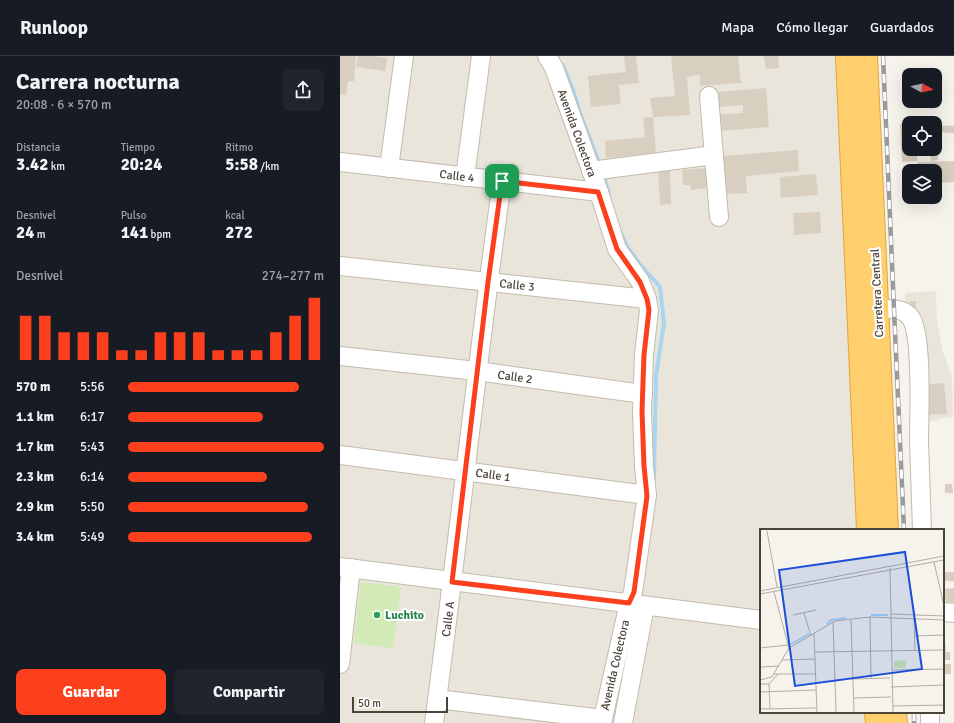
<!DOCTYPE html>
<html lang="es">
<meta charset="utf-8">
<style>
body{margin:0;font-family:Signika,sans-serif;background:#20242c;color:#f1f3f6;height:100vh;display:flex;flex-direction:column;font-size:15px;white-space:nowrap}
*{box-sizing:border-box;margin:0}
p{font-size:13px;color:#9ea1a6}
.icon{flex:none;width:22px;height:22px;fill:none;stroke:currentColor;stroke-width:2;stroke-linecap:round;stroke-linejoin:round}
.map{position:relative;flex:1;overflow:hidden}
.details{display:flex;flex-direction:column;background:#171b24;width:340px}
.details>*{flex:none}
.needle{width:26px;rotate:98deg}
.fabs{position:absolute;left:562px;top:12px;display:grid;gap:8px}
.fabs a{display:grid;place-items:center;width:40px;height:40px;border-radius:8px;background:#171b24;box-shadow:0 4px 16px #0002;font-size:20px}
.scale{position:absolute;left:12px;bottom:10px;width:96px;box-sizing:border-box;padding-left:4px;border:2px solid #4b4439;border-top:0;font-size:11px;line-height:14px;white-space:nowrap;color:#4b4439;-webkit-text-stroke:3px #fff;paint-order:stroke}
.pin{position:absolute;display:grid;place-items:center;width:34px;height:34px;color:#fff;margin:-17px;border-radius:8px;box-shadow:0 2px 6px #0006}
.round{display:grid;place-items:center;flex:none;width:42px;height:42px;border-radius:8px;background:#20242c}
.summary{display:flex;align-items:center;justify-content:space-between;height:68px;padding:0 16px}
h1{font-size:22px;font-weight:700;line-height:30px}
.metrics{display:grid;grid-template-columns:repeat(3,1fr);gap:6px;height:68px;padding:4px 16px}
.metrics div{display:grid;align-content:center}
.metrics b{font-size:17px;font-weight:700}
.metrics small{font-size:11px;font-weight:400}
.metrics p{font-size:11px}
.chart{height:112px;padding:8px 16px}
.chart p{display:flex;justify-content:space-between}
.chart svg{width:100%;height:72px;margin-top:4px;stroke:#fc3f1d;stroke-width:6}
.cta{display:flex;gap:8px;margin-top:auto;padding:8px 16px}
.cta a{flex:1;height:46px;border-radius:8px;background:#fc3f1d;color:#fff;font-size:16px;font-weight:700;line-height:46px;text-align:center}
.cta a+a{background:#20242c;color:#f1f3f6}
ul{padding:0 16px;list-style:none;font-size:13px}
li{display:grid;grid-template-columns:64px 48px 1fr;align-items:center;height:30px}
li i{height:10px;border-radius:5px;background:#fc3f1d}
header{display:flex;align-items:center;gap:24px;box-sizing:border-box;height:56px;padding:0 20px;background:#171b24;border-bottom:1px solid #363941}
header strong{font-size:19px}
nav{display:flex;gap:22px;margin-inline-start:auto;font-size:14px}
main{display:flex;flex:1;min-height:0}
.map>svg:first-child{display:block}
.residential{fill:#eae5da}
.green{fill:#d2eab5}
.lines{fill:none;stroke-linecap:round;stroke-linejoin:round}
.stream{stroke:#a9d4f2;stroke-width:4}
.building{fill:#d8cfc1}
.minor-casing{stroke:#c2bbae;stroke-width:20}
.highway-casing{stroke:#e0a43c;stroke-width:24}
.minor{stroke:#fff;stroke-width:18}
.highway{stroke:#ffcf6e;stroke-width:22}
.rail-casing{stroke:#9a9a9a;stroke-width:4.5}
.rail{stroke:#fff;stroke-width:3;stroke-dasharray:9;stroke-linecap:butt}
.route-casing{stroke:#fff;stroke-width:8}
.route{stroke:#fc3f1d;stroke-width:5}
.leisure-dot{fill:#2e9e5b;stroke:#fff;stroke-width:1.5}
.labels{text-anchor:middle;stroke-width:4;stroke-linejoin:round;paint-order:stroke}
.street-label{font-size:12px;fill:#4b4439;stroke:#fff}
.leisure-label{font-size:12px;font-weight:bold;fill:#27864d;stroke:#fff;text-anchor:start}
.inset-river{fill:none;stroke:#a9d4f2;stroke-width:2}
.inset-road{fill:none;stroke:#b2ada4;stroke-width:1}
.view{fill:#1d4ed8;fill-opacity:0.15;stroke:#1d4ed8;stroke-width:2}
.inset-edge{fill:none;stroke:#4b4439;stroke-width:2}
</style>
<header>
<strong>Runloop</strong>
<nav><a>Mapa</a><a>Cómo llegar</a><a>Guardados</a></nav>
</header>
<main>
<section class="details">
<div class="summary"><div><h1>Carrera nocturna</h1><p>20:08 · 6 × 570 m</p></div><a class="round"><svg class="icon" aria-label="share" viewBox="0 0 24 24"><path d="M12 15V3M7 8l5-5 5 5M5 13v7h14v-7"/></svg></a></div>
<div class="metrics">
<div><p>Distancia</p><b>3.42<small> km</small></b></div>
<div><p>Tiempo</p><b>20:24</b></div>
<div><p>Ritmo</p><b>5:58<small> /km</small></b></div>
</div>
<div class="metrics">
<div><p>Desnivel</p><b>24<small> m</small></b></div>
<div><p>Pulso</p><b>141<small> bpm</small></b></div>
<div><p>kcal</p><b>272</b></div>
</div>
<div class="chart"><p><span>Desnivel</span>274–277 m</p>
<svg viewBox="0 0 160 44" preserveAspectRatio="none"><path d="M5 44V17M15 44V17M25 44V27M35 44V27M45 44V27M55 44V38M65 44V38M75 44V27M85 44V27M95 44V27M105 44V38M115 44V38M125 44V38M135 44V27M145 44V17M155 44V6"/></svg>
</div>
<ul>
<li><b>570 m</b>5:56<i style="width:87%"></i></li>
<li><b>1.1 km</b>6:17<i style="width:69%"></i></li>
<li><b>1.7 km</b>5:43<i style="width:100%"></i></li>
<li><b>2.3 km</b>6:14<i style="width:71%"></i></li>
<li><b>2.9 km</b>5:50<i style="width:92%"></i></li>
<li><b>3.4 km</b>5:49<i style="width:94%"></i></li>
</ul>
<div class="cta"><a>Guardar</a><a>Compartir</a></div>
</section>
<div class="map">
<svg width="614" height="667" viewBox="0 0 614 667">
<rect width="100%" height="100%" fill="#f6f3ec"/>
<g class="residential">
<polygon points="0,0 496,0 500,61 511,349 519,474 421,474 421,656 527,656 527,667 0,667"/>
<polygon points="596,235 597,265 603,297 612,319 613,361 600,363 572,371 565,237"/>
</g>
<polygon class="green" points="21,526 61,531 53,592 14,587"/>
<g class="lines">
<g class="stream">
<polyline points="223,9 232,31 241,60 260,109"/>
<polyline points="263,117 269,138"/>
<polyline points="281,177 288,192 299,207 320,231 324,267 316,320 314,422"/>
</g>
</g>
<g class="building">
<polygon points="0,0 16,0 14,25 8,25 6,39 0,38"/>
<polygon points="18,0 31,0 47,2 45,15 16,11"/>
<polygon points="284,0 296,0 299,27 279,29 281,48 251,51 248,20 286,16"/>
<polygon points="331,0 398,0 401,27 360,30 360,19 347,21 350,59 313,61 316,97 266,102 265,85 305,81 303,62 313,61 310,42 335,40"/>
<polygon points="424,0 438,0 439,12 426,13"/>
<polygon points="426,32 429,71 377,75 375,59 403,57 403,49 378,51 377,36"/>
<polygon points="560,68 569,68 569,93 577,93 577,105 562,106"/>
<polygon points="595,69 614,70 614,77 595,76"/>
<polygon points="595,92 597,92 598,104 591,105 590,93 595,93"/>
<polygon points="458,94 459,115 406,120 407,137 384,138 381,100"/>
<polygon points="614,105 614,126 595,127 595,115 578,115 577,106"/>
<polygon points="366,112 367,132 351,134 350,129 343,129 342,114"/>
<polygon points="330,114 331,148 320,149 318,115"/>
<polygon points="476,118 478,139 441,142 440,121"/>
<polygon points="480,156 481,177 454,179 453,157"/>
<polygon points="570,245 576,245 576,255 569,254"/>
<polygon points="604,327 607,358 582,359 580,329"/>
<polygon points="605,428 612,428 613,437 605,437"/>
<rect x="603" y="516" width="11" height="9"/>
<polygon points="614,532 614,546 606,547 604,533"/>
<polygon points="603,584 605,584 606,595 603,595"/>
<rect x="603" y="596" width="7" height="8"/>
<rect x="605" y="608" width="6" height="10"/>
</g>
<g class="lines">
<g class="minor-casing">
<g id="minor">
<polyline points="207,0 214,12 259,136 277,193 300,225 307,243 309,254 304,299 302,355 304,411 307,439 293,536 289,547 262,667"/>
<polyline points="369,40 379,161"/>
<polyline points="0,106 259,136"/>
<polyline points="49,112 64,0"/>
<polyline points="251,115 374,99"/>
<polyline points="125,121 141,0"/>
<polyline points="0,210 307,243"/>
<path d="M537 253C549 253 563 251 571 262 583 281 579 360 579 386 580 415 581 445 582 474"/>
<polyline points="0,300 137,315 303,338"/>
<polyline points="0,399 307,439"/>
<polyline points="0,511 421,564"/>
<polyline points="603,556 614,557"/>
<polyline points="0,608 11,512"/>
<polyline points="97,643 263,663"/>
<polyline points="590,656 590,667"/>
<path d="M94 667C118 487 137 306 162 125"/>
<polyline points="283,667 305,550"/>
</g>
</g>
<g class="highway-casing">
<g id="highway">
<polyline points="507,0 528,474"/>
<polyline points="526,0 547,474"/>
<polyline points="536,656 537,667"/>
<polyline points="555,656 556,667"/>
</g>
</g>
<use href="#minor" class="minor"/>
<use href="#highway" class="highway"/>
<g class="rail-casing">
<g id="rail">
<polyline points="543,0 554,253 564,474"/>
<polyline points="574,656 574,667"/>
</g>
</g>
<use href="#rail" class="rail"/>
</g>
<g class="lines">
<g class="route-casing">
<polygon id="route" points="162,125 258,136 277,193 300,226 307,243 309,254 304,299 302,355 304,410 307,440 294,536 289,547 112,526 148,226"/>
</g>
<use href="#route" class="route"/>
</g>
<circle class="leisure-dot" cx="37" cy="559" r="4"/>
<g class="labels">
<g class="street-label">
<text transform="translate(237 77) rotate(70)" y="4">Avenida Colectora</text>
<text transform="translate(117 120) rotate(7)" y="4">Calle 4</text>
<text transform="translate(177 229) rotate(6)" y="4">Calle 3</text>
<text transform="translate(537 237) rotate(-93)" y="4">Carretera Central</text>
<text transform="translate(175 321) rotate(8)" y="4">Calle 2</text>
<text transform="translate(153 419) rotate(8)" y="4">Calle 1</text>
<text transform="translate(108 563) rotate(-83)" y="4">Calle A</text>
<text transform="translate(275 609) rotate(-77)" y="4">Avenida Colectora</text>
</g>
<g class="leisure-label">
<text x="45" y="563">Luchito</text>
</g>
</g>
<g transform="translate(420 473)">
<rect width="184" height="184" fill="#f6f3ec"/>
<path d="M146 131V139H134V132Z" fill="#d2eab5"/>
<path class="inset-river" d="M111 86H128M67 95 71 91 86 89M31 115 49 105"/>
<path class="inset-road" d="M7 2 17 58M174 33 184 77M130 39 133 183M0 62 184 27M14 63 29 119M0 65 184 31M44 84 51 107M131 85 184 87M33 86 56 81M110 88 111 150M154 90 155 122M91 91 94 183M73 93 76 183M54 105 57 183M154 107 184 106M0 119 28 116M55 123 184 121M22 131 55 130M0 138 19 137M132 141 184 140M14 145H55M92 150 130 149M0 151 12 148 29 119 75 92 110 88 184 91M0 155H9L18 145M9 155 10 179M131 158 184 156M0 163 56 161M93 169 131 168M133 177 184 176M0 180 56 179"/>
<path class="view" d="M145 23 162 140 35 157 19 41Z"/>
<rect width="184" height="184" class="inset-edge"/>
</g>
</svg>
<div class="fabs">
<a><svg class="needle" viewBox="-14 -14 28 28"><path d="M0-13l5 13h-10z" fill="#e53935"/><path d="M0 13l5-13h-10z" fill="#9ea1a6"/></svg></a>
<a><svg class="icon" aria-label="locate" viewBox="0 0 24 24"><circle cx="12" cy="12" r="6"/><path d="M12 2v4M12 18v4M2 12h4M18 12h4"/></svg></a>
<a><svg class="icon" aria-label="layers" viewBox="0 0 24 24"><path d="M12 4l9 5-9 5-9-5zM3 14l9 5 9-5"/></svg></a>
</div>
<div class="scale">50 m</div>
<div class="pin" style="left:162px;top:125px;background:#1e9e55"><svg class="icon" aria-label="arrive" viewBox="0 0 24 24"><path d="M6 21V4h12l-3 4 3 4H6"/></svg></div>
</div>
</main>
